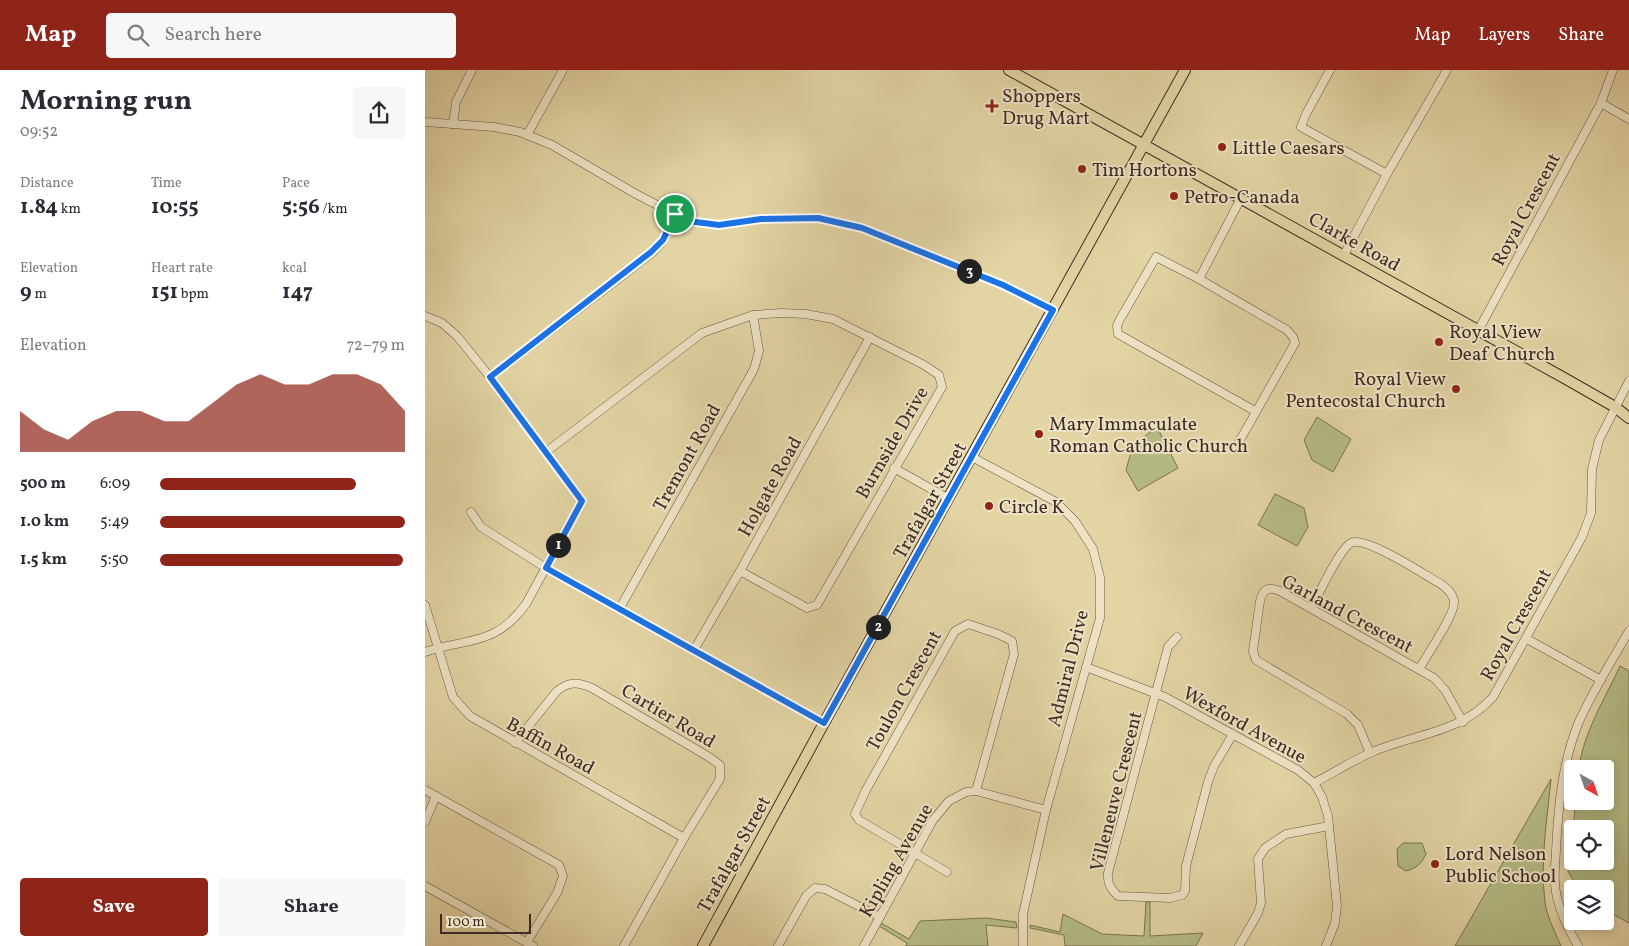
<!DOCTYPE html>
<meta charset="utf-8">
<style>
body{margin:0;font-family:Vollkorn,serif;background:#f7f7f7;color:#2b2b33;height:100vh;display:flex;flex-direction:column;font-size:19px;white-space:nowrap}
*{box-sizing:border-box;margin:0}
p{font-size:16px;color:#7c7c81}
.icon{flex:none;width:28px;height:28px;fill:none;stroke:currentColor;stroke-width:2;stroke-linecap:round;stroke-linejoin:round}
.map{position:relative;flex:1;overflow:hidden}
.details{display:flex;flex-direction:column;background:#fff;width:425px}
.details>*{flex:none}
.needle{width:32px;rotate:140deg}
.buttons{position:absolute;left:1139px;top:690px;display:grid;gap:10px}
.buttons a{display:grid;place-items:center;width:50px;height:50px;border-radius:5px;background:#fff;box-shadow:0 2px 12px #0003;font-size:25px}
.scale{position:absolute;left:15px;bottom:12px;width:91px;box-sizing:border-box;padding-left:5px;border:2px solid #3d2d25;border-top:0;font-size:14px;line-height:18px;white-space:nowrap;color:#3d2d25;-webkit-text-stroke:4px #ede3c4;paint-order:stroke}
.pin{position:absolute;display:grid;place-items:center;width:42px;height:42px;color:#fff;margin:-21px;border:2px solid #fff;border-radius:50%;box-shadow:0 1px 5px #0007}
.km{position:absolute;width:25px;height:25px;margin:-12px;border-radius:50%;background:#222;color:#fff;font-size:14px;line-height:25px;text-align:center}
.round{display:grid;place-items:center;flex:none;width:52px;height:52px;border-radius:5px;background:#f7f7f7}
.overview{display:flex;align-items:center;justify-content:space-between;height:85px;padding:0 20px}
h1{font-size:28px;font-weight:700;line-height:38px}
.figures{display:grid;grid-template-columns:repeat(3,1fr);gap:8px;height:85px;padding:5px 20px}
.figures div{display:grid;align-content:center}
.figures b{font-size:21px;font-weight:700}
.figures small{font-size:14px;font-weight:400}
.figures p{font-size:14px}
.chart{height:140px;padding:10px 20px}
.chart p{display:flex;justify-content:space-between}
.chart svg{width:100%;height:90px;margin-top:5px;fill:#8f2418;opacity:.7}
.button{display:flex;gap:10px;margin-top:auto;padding:10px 20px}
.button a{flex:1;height:58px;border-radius:5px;background:#8f2418;color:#fff;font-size:20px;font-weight:700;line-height:58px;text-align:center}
.button a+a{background:#f7f7f7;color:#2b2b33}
ul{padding:0 20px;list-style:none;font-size:16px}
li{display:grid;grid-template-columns:80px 60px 1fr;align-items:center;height:38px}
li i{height:12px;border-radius:6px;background:#8f2418}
header{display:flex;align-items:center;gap:30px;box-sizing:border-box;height:70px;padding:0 25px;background:#8f2418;color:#fff}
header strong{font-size:24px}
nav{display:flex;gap:28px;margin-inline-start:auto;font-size:18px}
.search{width:350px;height:45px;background:#f7f7f7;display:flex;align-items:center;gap:12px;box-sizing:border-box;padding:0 18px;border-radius:5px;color:#7c7c81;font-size:19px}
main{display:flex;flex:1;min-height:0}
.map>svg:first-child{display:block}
.green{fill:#b5bc85;stroke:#797455}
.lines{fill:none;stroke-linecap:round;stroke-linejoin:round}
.minor-casing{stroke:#665745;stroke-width:9}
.major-casing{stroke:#3d2d25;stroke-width:12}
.minor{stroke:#ede3c4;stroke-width:8}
.major{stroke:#e3d4a4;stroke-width:10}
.route-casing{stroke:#fff;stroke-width:10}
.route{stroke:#1a73e8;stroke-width:6}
.poi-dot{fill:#8f2418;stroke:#ede3c4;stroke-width:2}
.labels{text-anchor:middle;stroke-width:4;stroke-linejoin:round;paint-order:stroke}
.poi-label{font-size:19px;fill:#3d2d25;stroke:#ede3c4;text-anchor:start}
.street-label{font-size:19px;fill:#3d2d25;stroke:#ede3c4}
</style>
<header>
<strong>Map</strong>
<div class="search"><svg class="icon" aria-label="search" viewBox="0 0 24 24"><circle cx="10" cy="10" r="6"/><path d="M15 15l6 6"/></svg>Search here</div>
<nav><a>Map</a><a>Layers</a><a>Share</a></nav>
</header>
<main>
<section class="details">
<div class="overview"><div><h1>Morning run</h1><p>09:52</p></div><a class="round"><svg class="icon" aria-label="share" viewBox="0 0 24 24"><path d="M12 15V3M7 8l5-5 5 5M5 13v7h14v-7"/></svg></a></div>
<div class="figures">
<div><p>Distance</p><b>1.84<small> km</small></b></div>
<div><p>Time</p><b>10:55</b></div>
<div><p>Pace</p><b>5:56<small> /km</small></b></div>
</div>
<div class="figures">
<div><p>Elevation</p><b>9<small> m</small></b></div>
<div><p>Heart rate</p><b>151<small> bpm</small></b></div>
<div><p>kcal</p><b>147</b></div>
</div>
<div class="chart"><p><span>Elevation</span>72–79 m</p>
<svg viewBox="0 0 160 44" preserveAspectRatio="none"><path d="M0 44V24L10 33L20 38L30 29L40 24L50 24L60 29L70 29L80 20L90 11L100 6L110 11L120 11L130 6L140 6L150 11L160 24V44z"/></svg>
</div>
<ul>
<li><b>500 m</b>6:09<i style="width:80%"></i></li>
<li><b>1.0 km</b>5:49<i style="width:100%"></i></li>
<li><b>1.5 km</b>5:50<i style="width:99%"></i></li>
</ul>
<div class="button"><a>Save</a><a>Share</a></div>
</section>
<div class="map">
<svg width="1204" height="876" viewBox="0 0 1204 876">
<rect width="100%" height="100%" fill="#e3d4a4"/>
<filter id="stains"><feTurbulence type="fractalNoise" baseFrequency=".004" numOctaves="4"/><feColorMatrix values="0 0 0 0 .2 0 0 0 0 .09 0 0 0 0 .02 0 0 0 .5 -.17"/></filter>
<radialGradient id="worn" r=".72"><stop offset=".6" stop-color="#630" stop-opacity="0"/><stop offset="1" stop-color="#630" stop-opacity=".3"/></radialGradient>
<g class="green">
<polygon points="892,347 926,369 908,402 887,390 879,370"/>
<polygon points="732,357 753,398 713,421 701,400 708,375"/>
<polygon points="850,424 879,438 883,457 872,476 833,455"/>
<path d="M1195 596 1204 601V853L1180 840V819H1153L1143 801 1148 759V791H1180V759H1148L1151 731H1180V699H1154C1158 663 1180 629 1195 596Z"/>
<path d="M1126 709C1122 750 1115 792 1120 832 1122 847 1130 862 1136 876H1030Z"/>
<path d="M978 773H997L1001 784C996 794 992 798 981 801L973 796 972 779Z"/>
<polygon points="721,832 725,832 725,866 778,863 771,876 640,876 639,865 605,858 605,855 635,862 638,844 677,864 719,866"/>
<polygon points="561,848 591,852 592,858 561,855 563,876 481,876 482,873 454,856 456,853 484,869 495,851"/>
</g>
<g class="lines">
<g class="minor-casing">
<g id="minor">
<polyline points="905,0 881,44 876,57 962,104"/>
<polyline points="1176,33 1204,49"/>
<polyline points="0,52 69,57 95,62 127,75 211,124 263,151 294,155 336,149 393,148 437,158 578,215 628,240"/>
<polyline points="28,54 31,32 47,0"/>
<polyline points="102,65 138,0"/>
<polyline points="919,185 962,104 1022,0"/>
<polyline points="774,209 731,187 694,251 692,256 693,264 830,341"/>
<path d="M0 246 17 253 32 266 65 307 157 431 101 534C69 577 45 567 0 582"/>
<polyline points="1053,261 1176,33 1188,0"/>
<polyline points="65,307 227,183 238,171 250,144"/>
<polyline points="810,379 870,273 868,267 862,260 774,209 816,128"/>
<polyline points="121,382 277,263 328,245 356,243 381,244 408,249 499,295 514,305 517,317 392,535 382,538 315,501"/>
<polyline points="547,387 631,432 650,451 668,479 675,507 675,548 621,740 598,844 598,876"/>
<polyline points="469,398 524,429"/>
<polyline points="46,442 56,457 121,498 399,653"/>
<polyline points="0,535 28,627 45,646 259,768"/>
<polyline points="195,538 329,299 334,281 328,245"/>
<path d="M886 538C894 525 914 479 926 473 940 465 1001 506 1016 514 1022 519 1029 524 1029 533 1029 546 1002 585 994 599"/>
<path d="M752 567 743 577 683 803C682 814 686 819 693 826L745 828 757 825 760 821 761 796 783 712 789 696 808 664"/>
<polyline points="1102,569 1176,610"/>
<polyline points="269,580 315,501 445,267"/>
<polyline points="661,597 740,627 873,700 889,713 897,727 903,746 912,836 910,853 901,876"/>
<path d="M90 673 131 622C143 611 153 612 167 618L284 687 295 695V709L259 768 199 876"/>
<path d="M945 683 933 655 922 644 831 590 828 581 835 531C838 519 843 516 855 521L1009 608 1020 620 1038 652"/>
<path d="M889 713C908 703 927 691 947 682 989 664 1036 663 1068 627L1157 467 1166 443 1167 399 1174 370 1204 311"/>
<polyline points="0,720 134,795 138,806 132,823 102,872"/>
<polyline points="0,752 11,726"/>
<polyline points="522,802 434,750 430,744 441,720 530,561 543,554 573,564 587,571 589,584 551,721"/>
<polyline points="0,816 108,876"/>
<polyline points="353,876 381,826 390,818 400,819 455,847"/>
<polyline points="439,876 508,750 524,731 541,722 551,721 621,740"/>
<polyline points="814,876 833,843 836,833 833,789 840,778 861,764 904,756"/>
<path d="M1153 876C1145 862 1137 847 1133 831 1128 815 1130 797 1131 781 1133 739 1137 694 1153 654 1167 622 1187 591 1204 561"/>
</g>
</g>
<g class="major-casing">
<g id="major">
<polyline points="584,0 1141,309 1190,337 1204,348"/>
<polyline points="278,876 399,653 760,0"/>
</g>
</g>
<use href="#minor" class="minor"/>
<use href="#major" class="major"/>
</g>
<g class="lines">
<g class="route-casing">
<polygon id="route" points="250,144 263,151 294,155 336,149 393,148 437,158 578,215 628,240 399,653 121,498 157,431 65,307 226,182 238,170"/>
</g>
<use href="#route" class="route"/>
</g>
<g class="poi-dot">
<path d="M564.5 28.5h5v5h5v5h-5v5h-5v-5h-5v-5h5z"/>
<circle cx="797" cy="77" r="5"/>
<circle cx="657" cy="99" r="5"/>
<circle cx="749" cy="126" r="5"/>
<circle cx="1014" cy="272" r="5"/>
<circle cx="1031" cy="319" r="5"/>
<circle cx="614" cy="364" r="5"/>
<circle cx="564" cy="436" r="5"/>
<circle cx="1010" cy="794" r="5"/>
</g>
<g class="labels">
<g class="poi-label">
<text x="577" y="32">Shoppers<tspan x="577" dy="22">Drug Mart</tspan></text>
<text x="807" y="84">Little Caesars</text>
<text x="667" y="106">Tim Hortons</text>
<text x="759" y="133">Petro-Canada</text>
<text x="1024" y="268">Royal View<tspan x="1024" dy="22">Deaf Church</tspan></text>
<text x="1021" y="315" text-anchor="end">Royal View<tspan x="1021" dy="22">Pentecostal Church</tspan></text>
<text x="624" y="360">Mary Immaculate<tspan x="624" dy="22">Roman Catholic Church</tspan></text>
<text x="574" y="443">Circle K</text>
<text x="1020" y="790">Lord Nelson<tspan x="1020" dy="22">Public School</tspan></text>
</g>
<g class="street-label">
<text transform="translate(1100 139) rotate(-62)" y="7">Royal Crescent</text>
<text transform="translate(930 171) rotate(29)" y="7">Clarke Road</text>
<text transform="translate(466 372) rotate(-60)" y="7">Burnside Drive</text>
<text transform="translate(261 387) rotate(-61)" y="7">Tremont Road</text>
<text transform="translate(344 416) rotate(-61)" y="7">Holgate Road</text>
<text transform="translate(504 430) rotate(-61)" y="7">Trafalgar Street</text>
<text transform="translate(923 543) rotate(28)" y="7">Garland Crescent</text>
<text transform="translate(1090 554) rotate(-61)" y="7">Royal Crescent</text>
<text transform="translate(642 598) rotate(-76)" y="7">Admiral Drive</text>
<text transform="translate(478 620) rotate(-61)" y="7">Toulon Crescent</text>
<text transform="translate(244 645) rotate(31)" y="7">Cartier Road</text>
<text transform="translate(820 654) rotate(29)" y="7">Wexford Avenue</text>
<text transform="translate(126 675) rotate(29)" y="7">Baffin Road</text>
<text transform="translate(690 721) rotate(-76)" y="7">Villeneuve Crescent</text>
<text transform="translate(308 784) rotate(-61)" y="7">Trafalgar Street</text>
<text transform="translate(470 790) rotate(-60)" y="7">Kipling Avenue</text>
</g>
</g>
<rect width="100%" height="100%" filter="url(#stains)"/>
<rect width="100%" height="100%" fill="url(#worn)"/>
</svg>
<div class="buttons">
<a><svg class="needle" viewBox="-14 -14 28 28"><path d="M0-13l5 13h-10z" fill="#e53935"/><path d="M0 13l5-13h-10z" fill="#7c7c81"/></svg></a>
<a><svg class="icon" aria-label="locate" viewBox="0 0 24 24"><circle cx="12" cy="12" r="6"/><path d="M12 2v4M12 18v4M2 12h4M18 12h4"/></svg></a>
<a><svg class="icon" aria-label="layers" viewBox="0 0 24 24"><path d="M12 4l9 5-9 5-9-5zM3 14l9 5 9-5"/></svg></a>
</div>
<div class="scale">100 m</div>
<div class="pin" style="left:250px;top:144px;background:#1e9e55"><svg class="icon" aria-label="arrive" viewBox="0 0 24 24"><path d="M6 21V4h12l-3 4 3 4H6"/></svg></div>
<b class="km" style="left:133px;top:475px">1</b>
<b class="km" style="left:453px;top:557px">2</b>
<b class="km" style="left:544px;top:201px">3</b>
</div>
</main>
